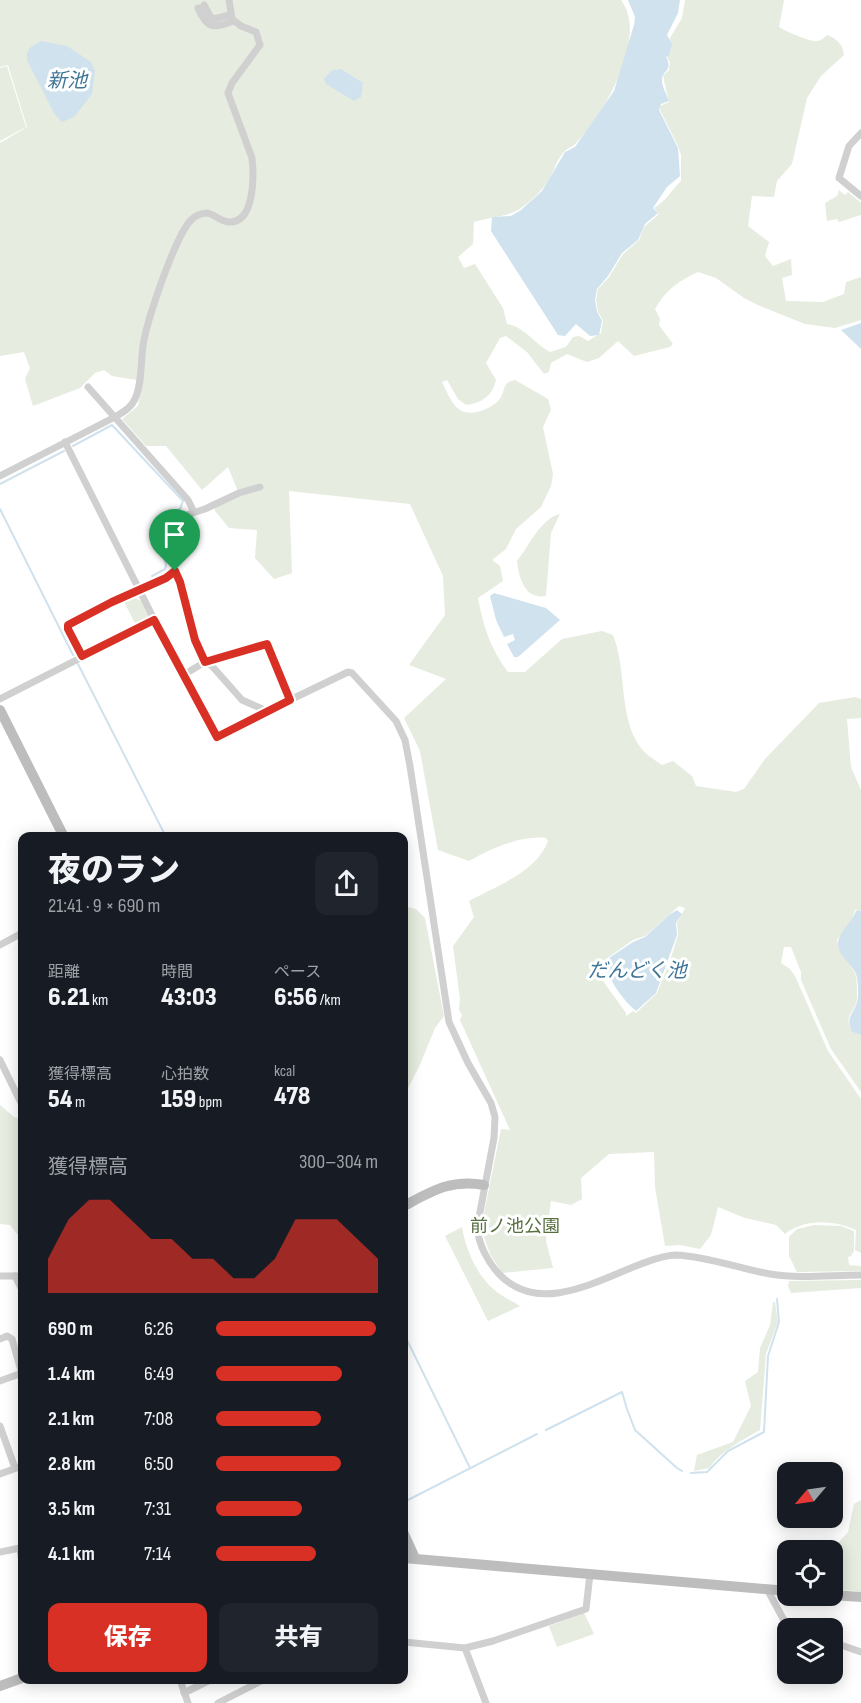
<!DOCTYPE html>
<html lang="ja">
<meta charset="utf-8">
<style>
body{margin:0;font-family:"Sofia Sans Condensed","Noto Sans JP",sans-serif;background:#20242c;color:#f1f3f6;height:100vh;display:flex;flex-direction:column;font-size:22px;white-space:nowrap}
*{box-sizing:border-box;margin:0}
p{font-size:20px;color:#9ea1a6}
.icon{flex:none;width:33px;height:33px;fill:none;stroke:currentColor;stroke-width:2;stroke-linecap:round;stroke-linejoin:round}
.map{position:relative;flex:1;overflow:hidden}
.sheet{position:absolute;left:18px;top:832px;width:390px;height:852px;display:flex;flex-direction:column;background:#171b24;border-radius:12px;box-shadow:0 3px 15px #0003}
.sheet>*{flex:none}
.needle{width:39px;rotate:241deg}
.controls{position:absolute;left:777px;top:1462px;display:grid;gap:12px}
.controls a{display:grid;place-items:center;width:66px;height:66px;border-radius:12px;background:#171b24;box-shadow:0 3px 15px #0003;font-size:30px}
.pin{position:absolute;display:grid;place-items:center;width:51px;height:51px;color:#fff;margin:-62px -26px;border-radius:50% 50% 50% 0;rotate:-45deg;box-shadow:0 0 6px #0007}
.pin .icon{rotate:45deg}
.round{display:grid;place-items:center;flex:none;width:63px;height:63px;border-radius:12px;background:#20242c}
.summary{display:flex;align-items:center;justify-content:space-between;height:102px;padding:0 30px}
h1{font-size:33px;font-weight:800;line-height:45px}
.metrics{display:grid;grid-template-columns:repeat(3,1fr);gap:9px;height:102px;padding:6px 30px}
.metrics div{display:grid;align-content:center}
.metrics b{font-size:26px;font-weight:800}
.metrics small{font-size:16px;font-weight:400}
.metrics p{font-size:16px}
.chart{height:168px;padding:12px 30px}
.chart p{display:flex;justify-content:space-between}
.chart svg{width:100%;height:108px;margin-top:6px;fill:#d93025;opacity:.7}
.cta{display:flex;gap:12px;margin-top:auto;padding:12px 30px}
.cta a{flex:1;height:69px;border-radius:12px;background:#d93025;color:#fff;font-size:24px;font-weight:800;line-height:69px;text-align:center}
.cta a+a{background:#20242c;color:#f1f3f6}
ul{padding:0 30px;list-style:none;font-size:20px}
li{display:grid;grid-template-columns:96px 72px 1fr;align-items:center;height:45px}
li i{height:15px;border-radius:8px;background:#d93025}
.map>svg:first-child{display:block}
.green{fill:#e6ecdf;fill-rule:evenodd}
.water{fill:#cfe2ee}
.lines{fill:none;stroke-linecap:round;stroke-linejoin:round}
.stream{stroke:#cfe2ee;stroke-width:2}
.street{stroke:#d0d0d0;stroke-width:7}
.secondary{stroke:#bdbdbd;stroke-width:10}
.route-casing{stroke:#fff;stroke-width:12}
.route{stroke:#d93025;stroke-width:8}
.labels{text-anchor:middle;stroke-width:6;stroke-linejoin:round;paint-order:stroke}
.park-label{font-size:18px;fill:#56703f;stroke:#fff}
.water-label{font-size:20px;font-style:italic;fill:#3f7597;stroke:#fff}
</style>
<div class="map">
<svg width="861" height="1703" viewBox="0 0 861 1703">
<rect width="100%" height="100%" fill="#fff"/>
<g class="green">
<path d="M0 0H621C649 37 604 114 576 143 573 147 569 147 565 151 558 157 554 170 550 178 543 190 532 200 521 208 509 217 489 217 474 222L473 244 458 257 464 268 475 264 503 308 507 324C525 327 534 343 550 352L566 347 573 337 579 336 588 341 601 333 603 321 598 311 596 300 598 289 609 277 623 254 639 240 644 227 659 214 654 208C668 199 670 192 681 181V155L678 146 660 110V106L669 102 663 76 669 70 670 62 667 58 671 50 670 38 682 18 685 0H784L779 27C787 32 810 42 818 41 822 40 824 38 827 35 837 39 843 44 844 55L821 76 807 98 792 164 777 181 774 197 752 196 748 226 769 242 765 256 773 266 791 259 792 275 782 278 786 301 823 302 844 294 846 282 861 277V320L835 328 805 324 760 306 744 298 716 278 698 272C679 280 665 291 655 309L660 319 659 325 673 344 670 347 634 356 618 341 599 358 587 362 567 354 551 363 549 372 544 374 527 352 506 336 500 338 486 363 496 380C492 396 482 403 466 405L458 399 447 380 442 382C446 390 451 404 460 410 471 417 491 409 499 400 506 392 501 382 515 380L548 399 551 410 543 427 553 474 551 486 541 507 516 529 506 549 492 560 500 566 503 581 478 598C483 626 491 650 508 672H525L562 639 602 631 613 635C627 668 618 719 641 748 646 755 655 760 662 765L673 761 692 776 696 786 736 792 744 789 765 759 819 703 855 697 861 699V718L847 719 851 767 861 790V910H855L852 919 837 940C840 957 849 960 855 973 857 979 857 990 857 997 857 1012 842 1014 852 1032L861 1035V1092L831 1049 801 980V972L791 947H784L781 963 790 969 795 976 828 1051 861 1099V1253L855 1250 856 1230C834 1220 805 1218 785 1234L776 1225 745 1218 718 1207 711 1235 700 1249 680 1245 665 1246 655 1187 654 1152 609 1154 581 1178 582 1199 571 1205 551 1201 546 1241 553 1268 502 1273 490 1254 481 1228 501 1129 510 1130 460 1020 462 1015 459 1010 460 999 453 946 474 917 469 901C496 886 537 872 548 841L546 838C521 835 490 849 469 861L438 850 420 751 404 718 446 679 409 665 445 615 443 576 410 504 289 491 292 573 274 579 255 558 257 530 229 528 215 511V507L239 494 228 467 202 490 166 446H146L122 419 138 406 143 381 112 376 104 370 95 373 80 388 33 406 25 379 30 368 24 352 0 356V143L27 127 8 65 0 67ZM679 906 685 908 677 923 678 935 670 961 657 993 636 1013 633 1011 626 1016V1013L601 978 596 966 633 940 645 936Z"/>
<polygon points="7,66 26,127 0,141 0,68"/>
<polygon points="839,190 845,195 848,192 861,203 861,215 839,222 837,219 827,221 825,203 837,196"/>
<path d="M560 514 551 533 546 596C525 600 519 578 517 561 529 546 541 518 560 514Z"/>
<polygon points="130,596 142,601 150,615 148,621 137,627 123,600"/>
<polygon points="404,900 408,907 416,909 425,918 444,1016 435,1028 419,1067 404,1096"/>
<polygon points="0,1105 14,1117 22,1119 22,1240 10,1225 0,1224"/>
<polygon points="814,1225 841,1226 854,1231 854,1251 851,1256 848,1257 849,1265 861,1266 861,1271 797,1272 789,1256 789,1237 797,1229"/>
<path d="M462 1227C466 1252 480 1283 503 1296 509 1300 514 1302 520 1306L488 1321 445 1236Z"/>
<polygon points="861,1280 861,1288 791,1293 788,1286 789,1281"/>
<path d="M773 1302H775L778 1322 766 1354 760 1430C741 1441 722 1450 709 1468L694 1471 697 1455 733 1442 751 1406 745 1381 758 1372 760 1348 770 1325Z"/>
<polygon points="861,1500 861,1592 833,1589 831,1551 848,1532 854,1504"/>
<polygon points="584,1613 594,1634 557,1647 549,1626"/>
</g>
<g class="water">
<path d="M628 0H680L678 13 667 35 672 44 669 56 666 57C674 72 661 70 662 81 662 87 667 95 669 101L661 104 659 110 678 148 680 176 667 187 653 208 658 213 645 224 638 240 622 253 608 276 597 289 595 300 597 311 602 321 599 335 590 336 576 324 565 336 558 335 491 231 492 217 511 216 521 210 542 191 565 152 575 147 614 91 634 25 635 17Z"/>
<path d="M41 41 67 46 91 62 95 71 92 94 74 117 62 122 54 113 27 60C26 48 31 47 41 41Z"/>
<polygon points="341,69 363,83 361,97 354,101 326,84 324,79 331,71"/>
<polygon points="861,323 861,349 841,330"/>
<polygon points="494,593 546,608 560,620 518,657 514,657 507,644 515,640 513,634 504,637 496,620 490,596"/>
<path d="M677 910 682 914 676 923 677 935 656 993 636 1011C620 997 611 982 603 962L633 942 645 937 669 915Z"/>
<path d="M859 910 861 911V1035L852 1032C845 1018 853 1015 857 1002 859 996 858 980 856 974 852 963 838 957 838 943 838 933 852 922 856 911Z"/>
</g>
<g class="lines">
<g class="stream">
<polyline points="73,446 112,425 183,501 180,509 159,516 160,537 166,565 165,569 152,576"/>
<polyline points="0,484 64,451"/>
<polyline points="0,509 73,655"/>
<polyline points="78,664 166,837"/>
<polyline points="404,1334 470,1468"/>
<polyline points="546,1430 622,1392 627,1409 635,1430 677,1468 682,1471"/>
<polyline points="691,1473 707,1472 728,1451 764,1432 768,1356 779,1322 777,1299"/>
<polyline points="404,1502 537,1434"/>
</g>
<g class="street">
<polyline points="204,5 210,16 214,19 230,15"/>
<path d="M198 8C207 29 214 29 233 21"/>
<polyline points="861,133 849,146 839,178 861,196"/>
<polyline points="88,387 188,500 194,512"/>
<path d="M65 442 160 631 217 737 267 711 348 672 352 673 396 721 405 740 410 766 449 1022 468 1063 491 1103 495 1117 494 1138 477 1228C479 1245 488 1263 501 1276 541 1315 598 1280 641 1264 652 1260 664 1255 676 1255 705 1256 741 1269 770 1274 800 1279 831 1275 861 1275"/>
<path d="M0 476 115 417C123 412 131 408 135 399 143 382 140 358 144 340 149 315 175 237 191 220 196 215 201 213 208 213 215 215 221 222 229 222 255 223 254 175 252 158L228 93 232 83 260 45 256 32 241 26 232 19 229 0"/>
<polyline points="175,571 180,582 195,640 205,662 212,666 242,700 267,711"/>
<polyline points="82,656 68,629 69,624 112,601 166,578 175,571 168,535 168,521 205,509 239,493 260,487"/>
<polyline points="185,674 205,662 267,644 290,701"/>
<polyline points="0,699 155,620"/>
<polyline points="0,945 22,933"/>
<polyline points="0,1060 22,1105"/>
<polyline points="0,1276 22,1276"/>
<polyline points="15,1276 22,1290"/>
<polyline points="0,1339 7,1336 12,1339 22,1374"/>
<polyline points="0,1381 22,1373"/>
<polyline points="0,1426 15,1468"/>
<polyline points="0,1474 22,1466"/>
<polyline points="0,1552 20,1548 22,1563"/>
<polyline points="767,1589 786,1624 795,1629"/>
<polyline points="404,1642 465,1648 493,1641 586,1609 590,1574"/>
<polyline points="832,1642 861,1652"/>
<polyline points="465,1648 486,1703"/>
<polyline points="180,1680 188,1703"/>
<polyline points="184,1693 210,1680"/>
<polyline points="218,1703 263,1680"/>
</g>
<g class="secondary">
<polyline points="0,710 64,837"/>
<path d="M404 1206C432 1191 451 1179 484 1185"/>
<polyline points="404,1534 415,1558"/>
<polyline points="404,1558 788,1591"/>
<polyline points="832,1595 861,1597"/>
<polyline points="0,1686 22,1678"/>
</g>
</g>
<g class="lines">
<g class="route-casing">
<polygon id="route" points="175,571 180,582 195,640 205,662 267,644 290,700 217,737 154,620 82,656 68,629 68,625 112,602 166,578"/>
</g>
<use href="#route" class="route"/>
</g>
<g class="labels">
<g class="park-label">
<text x="515" y="1232">前ノ池公園</text>
</g>
<g class="water-label">
<text x="67" y="87">新池</text>
<text x="637" y="977">だんどく池</text>
</g>
</g>
</svg>
<div class="controls">
<a><svg class="needle" viewBox="-14 -14 28 28"><path d="M0-13l5 13h-10z" fill="#e53935"/><path d="M0 13l5-13h-10z" fill="#9ea1a6"/></svg></a>
<a><svg class="icon" aria-label="locate" viewBox="0 0 24 24"><circle cx="12" cy="12" r="6"/><path d="M12 2v4M12 18v4M2 12h4M18 12h4"/></svg></a>
<a><svg class="icon" aria-label="layers" viewBox="0 0 24 24"><path d="M12 4l9 5-9 5-9-5zM3 14l9 5 9-5"/></svg></a>
</div>
<div class="pin" style="left:175px;top:571px;background:#1e9e55"><svg class="icon" aria-label="arrive" viewBox="0 0 24 24"><path d="M6 21V4h12l-3 4 3 4H6"/></svg></div>
<section class="sheet">
<div class="summary"><div><h1>夜のラン</h1><p>21:41 · 9 × 690 m</p></div><a class="round"><svg class="icon" aria-label="share" viewBox="0 0 24 24"><path d="M12 15V3M7 8l5-5 5 5M5 13v7h14v-7"/></svg></a></div>
<div class="metrics">
<div><p>距離</p><b>6.21<small> km</small></b></div>
<div><p>時間</p><b>43:03</b></div>
<div><p>ペース</p><b>6:56<small> /km</small></b></div>
</div>
<div class="metrics">
<div><p>獲得標高</p><b>54<small> m</small></b></div>
<div><p>心拍数</p><b>159<small> bpm</small></b></div>
<div><p>kcal</p><b>478</b></div>
</div>
<div class="chart"><p><span>獲得標高</span>300–304 m</p>
<svg viewBox="0 0 160 44" preserveAspectRatio="none"><path d="M0 44V30L10 14L20 6L30 6L40 14L50 22L60 22L70 30L80 30L90 38L100 38L110 30L120 14L130 14L140 14L150 22L160 30V44z"/></svg>
</div>
<ul>
<li><b>690 m</b>6:26<i style="width:99%"></i></li>
<li><b>1.4 km</b>6:49<i style="width:78%"></i></li>
<li><b>2.1 km</b>7:08<i style="width:65%"></i></li>
<li><b>2.8 km</b>6:50<i style="width:77%"></i></li>
<li><b>3.5 km</b>7:31<i style="width:53%"></i></li>
<li><b>4.1 km</b>7:14<i style="width:62%"></i></li>
</ul>
<div class="cta"><a>保存</a><a>共有</a></div>
</section>
</div>
